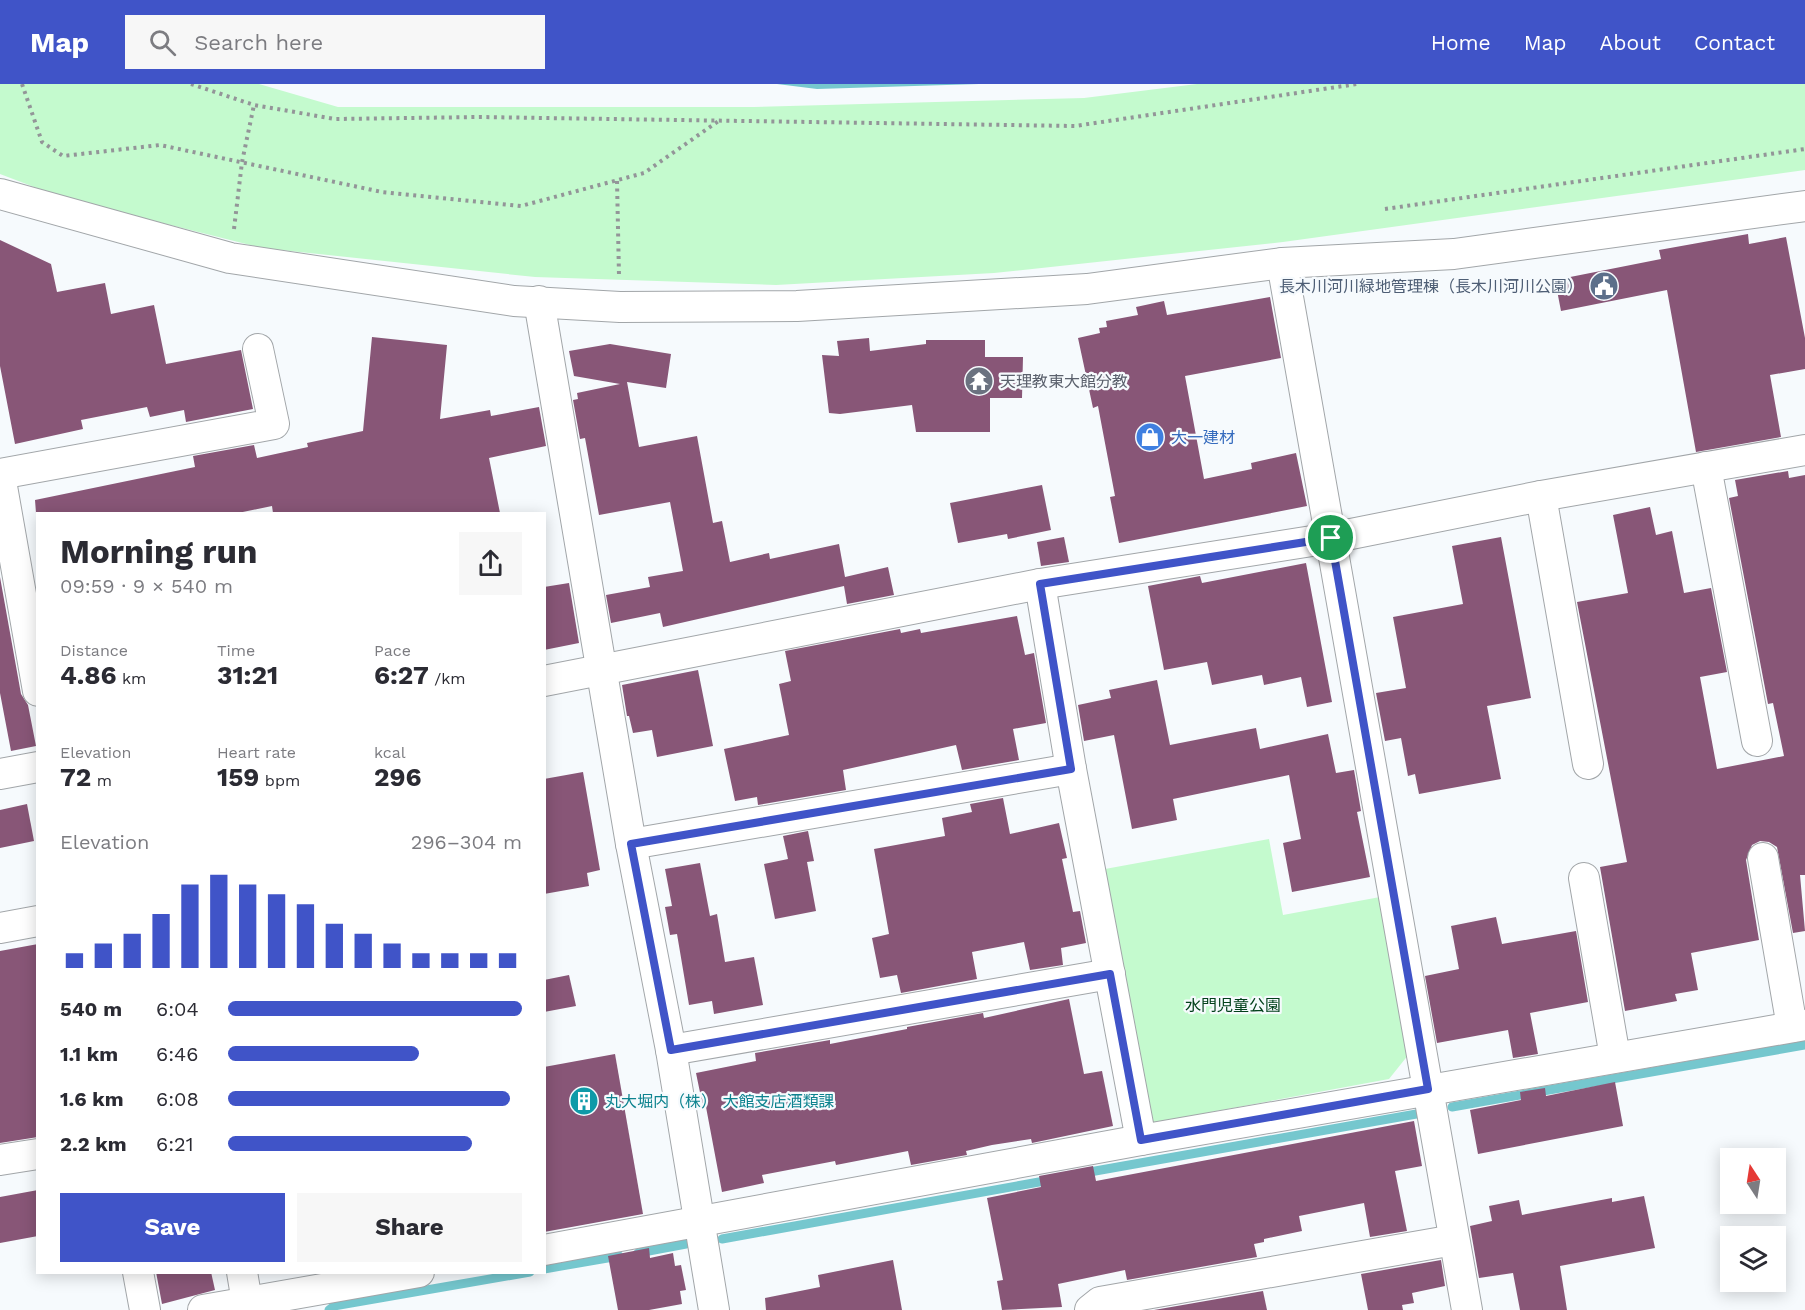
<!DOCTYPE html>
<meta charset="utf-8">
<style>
body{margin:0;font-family:"Work Sans","Noto Sans JP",sans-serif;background:#f7f7f7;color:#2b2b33;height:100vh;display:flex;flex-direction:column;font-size:22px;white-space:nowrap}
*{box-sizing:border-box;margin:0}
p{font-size:20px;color:#7c7c81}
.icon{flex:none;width:33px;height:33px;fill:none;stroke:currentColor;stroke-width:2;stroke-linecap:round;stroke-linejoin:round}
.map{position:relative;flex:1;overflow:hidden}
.side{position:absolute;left:36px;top:428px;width:510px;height:762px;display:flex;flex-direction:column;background:#fff;border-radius:0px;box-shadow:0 3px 15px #0003}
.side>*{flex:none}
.needle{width:39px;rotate:348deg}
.controls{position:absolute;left:1720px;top:1064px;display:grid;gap:12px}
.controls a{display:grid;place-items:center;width:66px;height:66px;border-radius:0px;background:#fff;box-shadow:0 3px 15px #0003;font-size:30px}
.pin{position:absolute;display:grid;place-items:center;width:51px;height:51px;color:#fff;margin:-26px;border:3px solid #fff;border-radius:50%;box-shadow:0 2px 6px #0007}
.round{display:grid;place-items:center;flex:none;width:63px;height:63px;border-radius:0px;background:#f7f7f7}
.summary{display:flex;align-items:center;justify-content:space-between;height:102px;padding:0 24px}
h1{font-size:33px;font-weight:700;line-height:45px}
.stats{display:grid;grid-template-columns:repeat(3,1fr);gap:9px;height:102px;padding:6px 24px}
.stats div{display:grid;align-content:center}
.stats b{font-size:26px;font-weight:700}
.stats small{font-size:16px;font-weight:400}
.stats p{font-size:16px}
.chart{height:168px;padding:12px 24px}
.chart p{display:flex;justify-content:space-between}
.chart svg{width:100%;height:108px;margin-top:6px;stroke:#4054c8;stroke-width:6}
.primary-button{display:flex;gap:12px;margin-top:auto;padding:12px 24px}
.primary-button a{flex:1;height:69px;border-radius:0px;background:#4054c8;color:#fff;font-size:24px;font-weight:700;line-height:69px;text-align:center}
.primary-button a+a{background:#f7f7f7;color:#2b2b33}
ul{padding:0 24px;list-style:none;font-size:20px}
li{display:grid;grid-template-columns:96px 72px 1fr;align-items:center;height:45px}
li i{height:15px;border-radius:8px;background:#4054c8}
header{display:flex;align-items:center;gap:36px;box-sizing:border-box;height:84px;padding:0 30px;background:#4054c8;color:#fff}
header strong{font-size:28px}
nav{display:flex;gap:33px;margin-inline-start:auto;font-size:21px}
.search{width:420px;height:54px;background:#f7f7f7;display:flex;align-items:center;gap:15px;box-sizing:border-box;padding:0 21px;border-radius:0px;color:#7c7c81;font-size:22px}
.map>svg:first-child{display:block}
.green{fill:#c4face}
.water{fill:#75c7ce}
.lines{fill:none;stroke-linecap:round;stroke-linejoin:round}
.stream{stroke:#75c7ce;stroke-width:9}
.building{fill:#885677}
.minor-casing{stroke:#a2a6a9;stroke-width:32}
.path{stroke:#939598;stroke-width:4;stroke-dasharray:3 4.5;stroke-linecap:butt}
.minor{stroke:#fff;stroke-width:30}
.route-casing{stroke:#fff;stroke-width:12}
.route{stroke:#4054c8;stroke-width:8}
.labels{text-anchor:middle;stroke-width:4.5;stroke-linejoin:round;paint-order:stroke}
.service-label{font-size:16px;fill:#4e5e75;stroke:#f6fafd;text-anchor:end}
.worship-label{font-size:16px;fill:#5b616d;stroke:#f6fafd;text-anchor:start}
.shop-label{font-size:16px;fill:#366cbe;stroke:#f6fafd;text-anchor:start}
.park-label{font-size:16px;fill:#02411b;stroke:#f6fafd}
.culture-label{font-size:16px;fill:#0d838f;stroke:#f6fafd;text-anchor:start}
</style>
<header>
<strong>Map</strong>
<div class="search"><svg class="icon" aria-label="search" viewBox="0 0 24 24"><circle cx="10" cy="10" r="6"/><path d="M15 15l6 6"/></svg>Search here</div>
<nav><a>Home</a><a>Map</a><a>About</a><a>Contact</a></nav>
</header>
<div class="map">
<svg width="1805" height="1226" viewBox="0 0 1805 1226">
<rect width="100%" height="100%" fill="#f6fafd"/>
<g class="green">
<polygon points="0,0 259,0 338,23 754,23 1084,14 1197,0 1805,0 1805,86 1283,158 994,189 776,201 535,193 262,164 63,114 0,90"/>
<polygon points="1269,755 1283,831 1380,813 1409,970 1389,995 1152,1039 1105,785"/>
</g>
<polygon class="water" points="777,0 979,0 817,5"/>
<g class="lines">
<g class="stream">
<polyline points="1452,1023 1805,961"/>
<polyline points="1084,1089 1422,1029"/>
<polyline points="722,1155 1050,1096"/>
<polyline points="638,1169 686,1160"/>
<polyline points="544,1185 619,1172"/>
<polyline points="329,1226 334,1222 530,1188"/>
</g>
</g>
<g class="building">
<polygon points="1748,150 1749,160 1786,153 1805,254 1805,285 1770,291 1781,353 1696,368 1667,206 1561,227 1555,196 1661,175 1659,166"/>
<polygon points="0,156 51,180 57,208 105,199 111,230 154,221 166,280 241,266 253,325 186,338 184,326 150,333 147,323 81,336 83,345 15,360 0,282"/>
<polygon points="1270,213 1281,274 1185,292 1204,395 1252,385 1251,379 1296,369 1307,422 1119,459 1110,413 1115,412 1098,322 1093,324 1078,254 1100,249 1099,244 1107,243 1106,237 1138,231 1136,223 1164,217 1167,231"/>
<polygon points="372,253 447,261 440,335 490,326 491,332 539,323 546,362 489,374 500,429 273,429 272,422 238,429 36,429 35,416 195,383 193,372 254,361 257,374 308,363 307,359 363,347"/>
<polygon points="869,254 870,267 926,260 926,256 985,256 985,273 1023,273 1022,314 990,314 990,348 916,348 912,321 840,330 829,329 822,271 839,272 837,257"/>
<polygon points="610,260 671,270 666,304 627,298 639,363 697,352 713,439 722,437 730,478 769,469 770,475 839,460 845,493 888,483 894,511 847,520 844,502 663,543 660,529 611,539 606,511 650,503 648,493 683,487 670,418 599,431 585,354 580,355 573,316 578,315 577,309 620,300 574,292 569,267"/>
<polygon points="1788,387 1789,394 1805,391 1805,791 1800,791 1805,847 1793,849 1777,763 1769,758 1760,757 1752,761 1746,776 1759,856 1691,869 1698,906 1675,910 1677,917 1625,927 1600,783 1627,778 1577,518 1628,509 1613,431 1650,423 1656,451 1672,447 1684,509 1711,504 1727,588 1700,593 1717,685 1784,672 1773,619 1768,620 1729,414 1738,412 1735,396"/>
<polygon points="1042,401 1051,446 1008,455 1007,450 958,459 950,419"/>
<polygon points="1064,453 1069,478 1041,482 1037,458"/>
<polygon points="1501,453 1531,614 1487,622 1501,695 1419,710 1415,690 1408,692 1401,654 1385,657 1376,609 1406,604 1393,533 1463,520 1452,462"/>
<polygon points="1306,479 1332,618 1307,623 1301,593 1264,601 1262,591 1212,601 1207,578 1164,586 1148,502 1200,492 1202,499"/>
<polygon points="0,493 21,610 28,621 36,662 11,667 0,609"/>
<polygon points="569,499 579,559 544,566 544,503"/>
<polygon points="1017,532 1025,571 1034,569 1046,639 1013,645 1019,676 962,686 956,661 843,686 846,706 758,721 757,713 735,717 724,665 789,651 779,600 791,597 785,567 900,545 901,549 920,545 921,549"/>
<polygon points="698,586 713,662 657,673 652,646 633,649 629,632 627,632 622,601"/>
<polygon points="1157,596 1170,661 1256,644 1260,665 1328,650 1336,689 1354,686 1361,727 1357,728 1370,793 1292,808 1283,759 1301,755 1289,691 1173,715 1177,736 1132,745 1114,651 1084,657 1078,621 1111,614 1109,606"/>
<polygon points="583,688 600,786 587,789 589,802 544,810 544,695"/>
<polygon points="1003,714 1010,750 1059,739 1067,774 1062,775 1073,828 1080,827 1086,859 1061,864 1063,881 1030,886 1024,858 972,868 977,895 901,909 897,891 880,894 872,854 889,850 874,765 945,752 942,734 972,728 970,720"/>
<polygon points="27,720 34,757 0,764 0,726"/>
<polygon points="808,747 814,777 807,778 816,827 775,835 764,780 788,775 783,752"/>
<polygon points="700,779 710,832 717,830 725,878 754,873 763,921 714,930 712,917 689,921 677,850 670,851 665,823 672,822 665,785"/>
<polygon points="1496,833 1502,860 1576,847 1588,918 1530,929 1538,970 1513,974 1508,946 1437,959 1425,892 1459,885 1451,842"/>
<polygon points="38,860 38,1053 0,1059 0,867"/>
<polygon points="569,891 576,922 544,928 544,896"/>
<polygon points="1069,915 1084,990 1102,987 1113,1042 1032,1059 1031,1055 992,1061 966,1067 967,1071 911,1081 908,1067 836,1081 835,1077 762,1091 764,1099 722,1108 706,1023 703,1023 696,989 756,977 755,969 830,956 830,960 907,945 907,943 983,929 984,934"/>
<polygon points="615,970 643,1130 544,1148 544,983"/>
<polygon points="1615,998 1623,1042 1478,1070 1470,1026 1521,1016 1520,1008 1545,1004 1546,1012"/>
<polygon points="1414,1037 1422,1082 1395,1087 1407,1147 1370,1153 1364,1119 1299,1132 1302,1147 1264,1155 1264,1158 1254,1160 1257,1173 1127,1196 1125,1186 1058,1200 1062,1223 1002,1226 997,1197 1003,1196 987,1114 1041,1103 1039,1092 1093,1082 1096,1097"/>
<polygon points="38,1106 38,1152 0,1159 0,1113"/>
<polygon points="1644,1112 1655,1164 1560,1182 1567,1226 1520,1226 1513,1189 1479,1194 1470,1142 1492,1137 1489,1122 1519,1116 1522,1131 1612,1114 1612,1118"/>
<polygon points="649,1164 650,1174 673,1169 675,1182 681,1181 686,1206 680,1207 682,1220 649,1226 618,1226 608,1172"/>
<polygon points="893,1176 902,1226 766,1226 765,1214 820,1203 818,1191"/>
<polygon points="1441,1176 1445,1202 1412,1209 1414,1219 1402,1221 1403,1226 1368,1226 1361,1190"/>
<polygon points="156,1188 211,1188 215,1206 162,1220"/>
<polygon points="1263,1207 1267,1226 1154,1226"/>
</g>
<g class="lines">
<g class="minor-casing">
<g id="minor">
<polyline points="0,110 230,174 514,217 620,223 797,222 1087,205 1282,179 1454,170 1805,122"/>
<polyline points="1282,179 1467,1226"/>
<polyline points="539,217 631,760 671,966 714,1226"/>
<polyline points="1706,383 1757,657"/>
<polyline points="0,390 274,340 258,265"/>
<polyline points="0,391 38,607"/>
<polyline points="1541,412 1588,680"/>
<polyline points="1040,500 1071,685 1141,1056"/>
<polyline points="544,597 1040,500 1331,454 1541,412 1805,366"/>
<polyline points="0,690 38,683"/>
<polyline points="631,760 1071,685"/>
<polyline points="1763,774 1792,943"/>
<polyline points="1584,794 1615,973"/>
<polyline points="0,844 38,837"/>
<polyline points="671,966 1110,890"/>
<polyline points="0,1076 38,1070"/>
<polyline points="544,1166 1141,1056 1805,941"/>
<polyline points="138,1188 145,1226"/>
<polyline points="242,1188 247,1218"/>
<polyline points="203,1226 419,1188"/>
<polyline points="1090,1226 1100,1218 1454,1156"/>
</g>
</g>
<g class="path">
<polyline points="22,0 42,58 63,72 160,61 382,108 521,122 644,89 720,36"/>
<polyline points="191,0 254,21 335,35 479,33 1075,42 1357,0"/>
<polyline points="617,97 619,192"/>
<polyline points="1385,125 1805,65"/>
<polyline points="234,145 242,78 254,21"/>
</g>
<use href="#minor" class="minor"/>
</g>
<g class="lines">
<g class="route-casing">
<polygon id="route" points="1331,454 1428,1005 1141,1056 1110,890 671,966 631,760 1071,685 1040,500"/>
</g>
<use href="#route" class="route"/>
</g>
<defs>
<g id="civic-disc" transform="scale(1.5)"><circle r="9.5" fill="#5c6f8a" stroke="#f6fafd"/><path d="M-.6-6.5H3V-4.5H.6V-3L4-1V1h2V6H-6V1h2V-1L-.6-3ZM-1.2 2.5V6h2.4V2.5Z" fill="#fff"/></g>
<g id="temple-disc" transform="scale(1.5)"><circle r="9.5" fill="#6b7280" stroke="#f6fafd"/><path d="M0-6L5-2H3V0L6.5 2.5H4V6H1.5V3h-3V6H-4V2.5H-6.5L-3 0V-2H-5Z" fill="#fff"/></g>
<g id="shop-disc" transform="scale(1.5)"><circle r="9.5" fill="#3f7fe0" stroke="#f6fafd"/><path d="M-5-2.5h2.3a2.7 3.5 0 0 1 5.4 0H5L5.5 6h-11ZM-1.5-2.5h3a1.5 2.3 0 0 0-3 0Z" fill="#fff"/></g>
<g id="building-disc" transform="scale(1.5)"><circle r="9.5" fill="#0f9aa8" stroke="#f6fafd"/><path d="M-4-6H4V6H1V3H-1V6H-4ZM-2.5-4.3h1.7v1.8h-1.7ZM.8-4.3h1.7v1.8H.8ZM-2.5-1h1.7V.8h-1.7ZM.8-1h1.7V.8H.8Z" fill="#fff"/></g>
</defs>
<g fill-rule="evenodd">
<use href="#civic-disc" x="1604" y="202"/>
<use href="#temple-disc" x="979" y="297"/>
<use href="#shop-disc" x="1150" y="353"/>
<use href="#building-disc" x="584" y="1017"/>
</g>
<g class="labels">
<g class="service-label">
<text x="1583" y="208">長木川河川緑地管理棟（長木川河川公園）</text>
</g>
<g class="worship-label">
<text x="1000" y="303">天理教東大館分教</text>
</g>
<g class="shop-label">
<text x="1171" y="359">大一建材</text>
</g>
<g class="park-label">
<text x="1233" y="927">水門児童公園</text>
</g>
<g class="culture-label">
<text x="605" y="1023">丸大堀内（株） 大館支店酒類課</text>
</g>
</g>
</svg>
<div class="controls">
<a><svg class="needle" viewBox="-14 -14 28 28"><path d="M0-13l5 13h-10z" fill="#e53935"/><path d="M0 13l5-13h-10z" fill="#7c7c81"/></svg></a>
<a><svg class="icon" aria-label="layers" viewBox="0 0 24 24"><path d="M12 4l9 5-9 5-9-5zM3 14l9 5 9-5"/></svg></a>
</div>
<div class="pin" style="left:1331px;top:454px;background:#1e9e55"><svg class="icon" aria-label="arrive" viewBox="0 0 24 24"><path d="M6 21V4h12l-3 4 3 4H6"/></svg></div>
<section class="side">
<div class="summary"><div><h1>Morning run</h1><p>09:59 · 9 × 540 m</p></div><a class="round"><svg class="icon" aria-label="share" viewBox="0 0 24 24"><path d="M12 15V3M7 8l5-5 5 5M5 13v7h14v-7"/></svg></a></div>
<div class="stats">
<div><p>Distance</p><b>4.86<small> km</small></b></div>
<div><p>Time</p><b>31:21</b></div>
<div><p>Pace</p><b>6:27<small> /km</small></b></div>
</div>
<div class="stats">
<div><p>Elevation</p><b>72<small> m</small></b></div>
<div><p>Heart rate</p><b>159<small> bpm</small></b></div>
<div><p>kcal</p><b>296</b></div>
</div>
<div class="chart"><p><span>Elevation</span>296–304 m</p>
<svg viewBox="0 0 160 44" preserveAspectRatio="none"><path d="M5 44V38M15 44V34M25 44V30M35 44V22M45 44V10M55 44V6M65 44V10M75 44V14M85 44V18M95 44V26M105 44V30M115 44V34M125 44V38M135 44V38M145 44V38M155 44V38"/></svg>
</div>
<ul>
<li><b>540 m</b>6:04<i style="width:100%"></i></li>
<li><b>1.1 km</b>6:46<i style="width:65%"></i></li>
<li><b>1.6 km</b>6:08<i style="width:96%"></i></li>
<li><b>2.2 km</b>6:21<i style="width:83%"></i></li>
</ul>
<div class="primary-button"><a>Save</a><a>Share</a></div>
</section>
</div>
